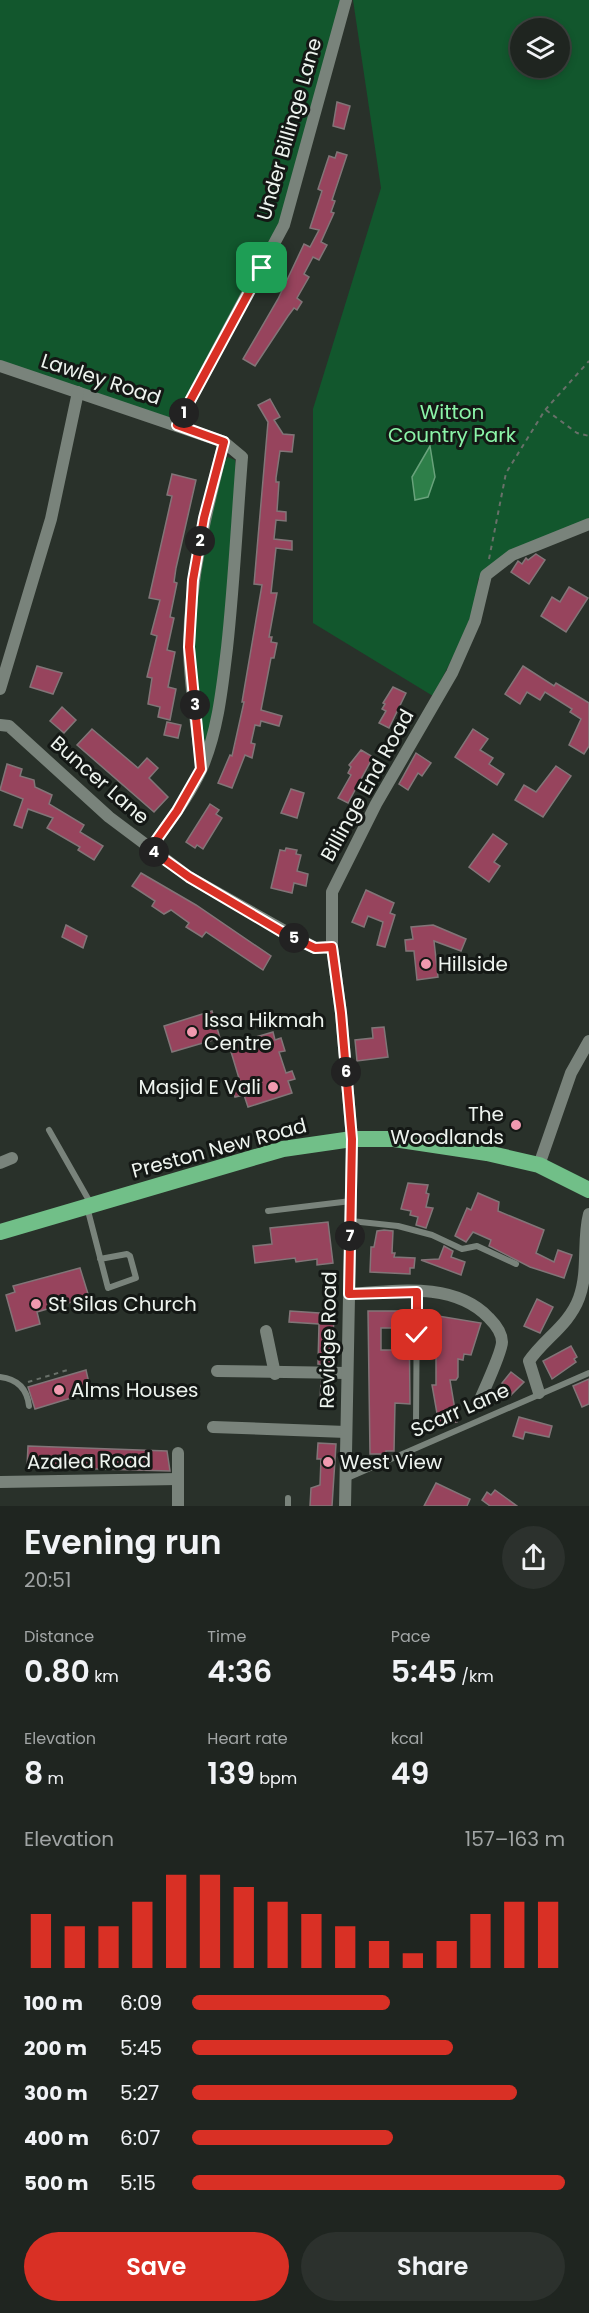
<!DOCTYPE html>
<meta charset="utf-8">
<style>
body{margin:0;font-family:Poppins,sans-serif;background:#2c312d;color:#f1f3f6;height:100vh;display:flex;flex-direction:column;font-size:22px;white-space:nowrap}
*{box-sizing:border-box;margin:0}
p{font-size:20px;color:#a1a5a5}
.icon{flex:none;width:33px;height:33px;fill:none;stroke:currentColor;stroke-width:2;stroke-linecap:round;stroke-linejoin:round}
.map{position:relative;height:1506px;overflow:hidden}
.sheet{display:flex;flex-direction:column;background:#1f2520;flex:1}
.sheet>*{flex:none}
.buttons{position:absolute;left:510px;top:18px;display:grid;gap:12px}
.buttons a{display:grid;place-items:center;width:60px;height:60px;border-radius:50%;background:#1f2520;box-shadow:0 3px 9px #0003,0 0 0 2px #3c423e;font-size:30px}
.pin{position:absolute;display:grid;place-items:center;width:51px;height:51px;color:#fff;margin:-26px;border-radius:12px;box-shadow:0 3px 9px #0006}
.km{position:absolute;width:30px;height:30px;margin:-15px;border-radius:50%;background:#222;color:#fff;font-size:16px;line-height:30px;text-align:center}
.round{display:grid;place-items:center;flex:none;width:63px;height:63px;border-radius:32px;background:#2c312d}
.head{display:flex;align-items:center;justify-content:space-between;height:102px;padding:0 24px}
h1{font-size:33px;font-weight:600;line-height:45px}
.figures{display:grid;grid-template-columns:repeat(3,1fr);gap:9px;height:102px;padding:6px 24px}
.figures div{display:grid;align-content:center}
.figures b{font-size:30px;font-weight:600}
.figures small{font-size:16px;font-weight:400}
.figures p{font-size:16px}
.chart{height:168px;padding:12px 24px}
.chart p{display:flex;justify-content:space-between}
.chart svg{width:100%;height:108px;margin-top:6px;stroke:#d93025;stroke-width:6}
.action{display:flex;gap:12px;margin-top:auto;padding:12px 24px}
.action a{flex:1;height:69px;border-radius:36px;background:#d93025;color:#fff;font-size:24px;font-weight:600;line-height:69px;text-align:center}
.action a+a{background:#2c312d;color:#f1f3f6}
ul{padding:0 24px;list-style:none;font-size:20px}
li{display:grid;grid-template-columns:96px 72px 1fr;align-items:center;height:45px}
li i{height:15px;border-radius:8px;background:#d93025}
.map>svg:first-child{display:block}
.green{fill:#12572d;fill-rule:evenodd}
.water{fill:#2e7f49;stroke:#68a27b;stroke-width:1.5}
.building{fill:#97445d;stroke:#827578;stroke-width:1.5;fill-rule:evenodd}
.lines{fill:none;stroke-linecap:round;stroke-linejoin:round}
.path{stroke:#687069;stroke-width:2;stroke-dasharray:4.5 4.5;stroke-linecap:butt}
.service{stroke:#79837b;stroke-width:6}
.minor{stroke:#79837b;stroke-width:12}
.trunk{stroke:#71bf88;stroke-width:16}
.route-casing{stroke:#fff;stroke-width:12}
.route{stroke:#d93025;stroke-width:8}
.poi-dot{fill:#f19ab0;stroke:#141815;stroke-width:2}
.labels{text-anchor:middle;stroke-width:6;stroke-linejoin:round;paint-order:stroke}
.street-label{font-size:20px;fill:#eef4ef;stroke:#141815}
.park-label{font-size:20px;fill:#8bf4a8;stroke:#141815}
.poi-label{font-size:20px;fill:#eef4ef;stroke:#141815;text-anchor:start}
</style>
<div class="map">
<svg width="589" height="1506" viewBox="0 0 589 1506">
<rect width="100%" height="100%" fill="#29312a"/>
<g class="green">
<polygon points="0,0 346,0 284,225 177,425 0,366"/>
<path d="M353 0H589V520L495 563 478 579 476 601 463 637 433 696 313 623V409L381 188ZM520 28H560V68H520Z"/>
<path d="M228 457 235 460 236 468C230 561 226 654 206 745L202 746C199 709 194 672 195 635 196 576 211 520 223 462Z"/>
</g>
<polygon class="water" points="430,446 435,477 428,497 415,500 412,477"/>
<g class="building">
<polygon points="337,102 350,106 344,129 333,126"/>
<polygon points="337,152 347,155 332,200 335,201 331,212 334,213 321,242 327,245 319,260 313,257 304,274 309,277 297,298 302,302 297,310 294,308 288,316 255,366 243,359 278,299 304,244 310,247 319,230 310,228 322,191 318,189 329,156 335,158"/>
<polygon points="270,399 280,417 274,420 283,434 294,435 292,452 280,451 276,478 276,482 279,482 277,511 286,512 286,521 276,520 274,539 292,541 292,550 276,548 271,593 277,593 269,637 272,637 271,642 277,643 274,658 271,658 261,710 282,716 279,726 261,721 260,726 255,725 251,743 255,744 252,758 245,755 232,788 218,783 230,755 232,756 244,702 242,702 262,585 254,584 268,422 258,405"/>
<polygon points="172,474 196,480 176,568 174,582 177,583 170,617 174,618 167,650 175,652 168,687 176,689 170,720 158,717 160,707 148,704 152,678 147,677 157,636 151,634 160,600 149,598 172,496 167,495"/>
<polygon points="536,554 545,560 529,584 511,572 518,561 522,564 526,558 528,560"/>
<polygon points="569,587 588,598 566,632 541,616 552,597 560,602"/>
<polygon points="37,666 62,673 53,694 30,687"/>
<polygon points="523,666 554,686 556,683 589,703 589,746 584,754 569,745 581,719 570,712 572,709 545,692 540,700 527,692 520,704 505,694"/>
<polygon points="393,687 406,693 389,728 379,723 386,711 382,709 385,704 383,703"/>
<polygon points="62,707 76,720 64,733 50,721"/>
<polygon points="167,722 181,725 178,738 164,735"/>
<polygon points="92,729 138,768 147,758 158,768 149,778 168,797 154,812 77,745"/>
<polygon points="473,729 488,739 480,750 493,758 489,764 504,774 497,785 455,757"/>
<polygon points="361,750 373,757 348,803 338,798 351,775 348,773 351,767 349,765"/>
<polygon points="416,753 431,763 422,776 418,773 408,790 399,784"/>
<polygon points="7,764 22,769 20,776 34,780 35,787 52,795 49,804 84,825 80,832 103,846 94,860 78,850 80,847 47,828 53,818 28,809 22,828 14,825 23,799 0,790"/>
<polygon points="556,766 571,776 543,817 515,800 524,785 536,792"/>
<polygon points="291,789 304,793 297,818 281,813"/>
<polygon points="210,804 219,810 216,814 222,818 203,849 197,845 195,848 186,842"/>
<polygon points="493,834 507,844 494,862 500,866 489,882 469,867"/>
<polygon points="286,848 297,850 296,854 301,855 297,871 308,874 306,886 294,883 292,893 271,888 280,850 285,851"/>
<polygon points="141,873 196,905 271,956 263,970 206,932 202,937 186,927 189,923 171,910 164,914 152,906 155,901 132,886"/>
<polygon points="366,890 394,903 390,913 395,915 385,947 377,945 383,922 368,916 364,927 352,922"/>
<polygon points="66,925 87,936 83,948 62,937"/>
<polygon points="433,925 466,939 461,951 434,941 438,977 417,980 414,951 406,951 405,940 413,939 411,927"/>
<polygon points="212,1011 220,1038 172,1052 164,1026"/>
<polygon points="384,1027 388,1057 357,1061 355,1040 373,1038 372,1028"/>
<polygon points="273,1032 275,1040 281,1038 285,1051 279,1052 286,1073 292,1071 295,1079 288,1081 292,1093 248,1107 244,1095 235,1097 232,1087 241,1085 229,1045"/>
<polygon points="408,1183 428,1185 426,1193 429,1194 426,1207 433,1208 426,1228 416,1225 418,1217 410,1215 411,1211 401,1209"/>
<polygon points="478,1193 499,1202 498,1211 544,1230 536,1253 554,1262 558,1250 572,1255 564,1278 530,1267 489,1246 491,1240 473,1232 466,1242 455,1236 467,1208 471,1210"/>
<polygon points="328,1222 333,1263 317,1265 317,1259 296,1262 295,1258 255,1263 253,1246 272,1244 270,1228"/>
<polygon points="384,1230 393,1231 392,1253 395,1253 394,1257 415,1258 414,1268 410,1268 410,1274 370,1272 371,1247 374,1247 377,1231"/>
<polygon points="444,1246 453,1251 451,1257 465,1262 461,1275 421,1260 439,1259"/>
<polygon points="80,1268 89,1297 37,1312 40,1324 16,1331 6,1295 15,1292 13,1286"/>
<polygon points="537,1299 553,1307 540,1333 524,1326"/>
<polygon points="290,1311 334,1314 332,1365 318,1364 319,1324 289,1322"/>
<path d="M368 1311H409L410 1404 395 1403 394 1451H386V1454H370ZM381 1328H398V1350H381Z"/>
<polygon points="426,1314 481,1323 471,1355 464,1354 463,1360 458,1359 458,1377 456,1380 450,1380 457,1422 439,1425 432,1385 436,1385 436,1351 422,1349"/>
<polygon points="571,1346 577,1357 574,1359 576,1362 552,1379 543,1361"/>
<polygon points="86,1370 91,1392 35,1409 28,1387"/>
<polygon points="511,1372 524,1382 511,1395 503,1389 506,1386 502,1383"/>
<polygon points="589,1379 589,1404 582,1407 573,1386"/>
<polygon points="321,1381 331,1381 331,1403 320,1403"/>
<polygon points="519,1417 552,1426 549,1437 525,1432 523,1439 513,1436"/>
<polygon points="318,1443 336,1444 332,1506 310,1506 311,1488 320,1485 321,1459 317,1459"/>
<polygon points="28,1446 167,1451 170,1471 27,1467"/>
<polygon points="436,1483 470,1499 467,1506 424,1506"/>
<polygon points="495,1490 517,1506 490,1506 482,1500 487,1492 491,1495"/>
</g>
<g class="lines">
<g class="path">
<polyline points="546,410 577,433 589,436"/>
<polyline points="489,559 506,473 545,410 589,361"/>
<polyline points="28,1382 71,1369"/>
</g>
<g class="service">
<polyline points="49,1130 91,1204"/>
<polyline points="87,1207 108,1288 136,1278 130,1256 127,1254 100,1259"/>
<polyline points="268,1211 351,1201"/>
<polyline points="351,1221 398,1226 432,1235 462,1249 477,1246 516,1264"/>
<path d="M0 1377C17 1379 27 1388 29 1406"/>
<polyline points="416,1423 417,1292"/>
<polyline points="345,1479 589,1373"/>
<polyline points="288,1498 288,1506"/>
</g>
<g class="minor">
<path d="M0 366 224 442 242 457C237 520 234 584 227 648 222 689 218 730 202 768 189 797 168 823 150 849"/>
<polyline points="177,425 284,225 346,0"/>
<polyline points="0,689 51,519 78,392"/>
<polyline points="0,725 9,726 109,817 189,877 315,948 332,947"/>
<path d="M201 763C197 725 189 684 189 645 190 575 207 509 224 442"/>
<polyline points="0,1163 12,1158"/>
<polyline points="539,1165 571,1073 589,1041"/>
<path d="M349 1294C395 1291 454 1281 489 1318 495 1324 502 1332 502 1342 502 1352 484 1390 479 1402"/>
<polyline points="266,1331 275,1374"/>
<polyline points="217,1371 347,1373"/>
<path d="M539 1393 529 1361C544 1339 569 1325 579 1298 589 1271 582 1241 589 1214"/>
<polyline points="213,1427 346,1432"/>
<polyline points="0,1482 178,1479"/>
<polyline points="178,1506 178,1453"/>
<polyline points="345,1506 352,1139 341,1013 332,947 332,892 376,804 452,673 475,621 486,575 512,555 589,524"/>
</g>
<polyline class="trunk" points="0,1232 283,1149 352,1139 394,1139 487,1153 539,1165 589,1190"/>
</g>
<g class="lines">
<g class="route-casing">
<polyline id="route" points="262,268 177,425 224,442 204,518 193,580 189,647 201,769 177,811 150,849 189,877 284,933 315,948 332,947 341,1013 352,1139 349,1294 417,1292 417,1335"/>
</g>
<use href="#route" class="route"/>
</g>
<g class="poi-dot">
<circle cx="426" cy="964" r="6"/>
<circle cx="192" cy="1032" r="6"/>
<circle cx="273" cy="1087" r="6"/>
<circle cx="516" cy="1125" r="6"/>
<circle cx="36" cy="1304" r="6"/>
<circle cx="59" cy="1390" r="6"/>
<circle cx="328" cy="1462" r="6"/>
</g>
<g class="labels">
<g class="street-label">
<text transform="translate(289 129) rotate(-74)" y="7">Under Billinge Lane</text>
<text transform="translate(101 379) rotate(18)" y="7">Lawley Road</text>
<text transform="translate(100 780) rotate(41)" y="7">Buncer Lane</text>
<text transform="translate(367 785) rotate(-61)" y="7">Billinge End Road</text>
<text transform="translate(219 1148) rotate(-15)" y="7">Preston New Road</text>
<text transform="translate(328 1340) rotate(-89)" y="7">Revidge Road</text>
<text transform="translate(460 1410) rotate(-24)" y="7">Scarr Lane</text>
<text transform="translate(89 1461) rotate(-1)" y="7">Azalea Road</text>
</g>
<g class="park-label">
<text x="452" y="419">Witton<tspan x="452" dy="23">Country Park</tspan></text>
</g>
<g class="poi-label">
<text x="438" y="971">Hillside</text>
<text x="204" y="1027">Issa Hikmah<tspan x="204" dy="23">Centre</tspan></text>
<text x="261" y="1094" text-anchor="end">Masjid E Vali</text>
<text x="504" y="1121" text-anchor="end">The<tspan x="504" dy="23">Woodlands</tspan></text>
<text x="48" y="1311">St Silas Church</text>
<text x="71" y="1397">Alms Houses</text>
<text x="340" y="1469">West View</text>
</g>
</g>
</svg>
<div class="buttons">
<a><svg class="icon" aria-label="layers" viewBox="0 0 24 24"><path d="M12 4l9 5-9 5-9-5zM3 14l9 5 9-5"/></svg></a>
</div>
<div class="pin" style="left:262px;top:268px;background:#1e9e55"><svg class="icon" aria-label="arrive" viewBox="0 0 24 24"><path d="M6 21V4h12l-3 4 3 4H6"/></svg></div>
<div class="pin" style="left:417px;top:1335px;background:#d93025"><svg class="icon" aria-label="check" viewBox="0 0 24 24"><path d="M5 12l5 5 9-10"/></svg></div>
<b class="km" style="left:184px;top:413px">1</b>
<b class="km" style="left:200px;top:541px">2</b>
<b class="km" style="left:195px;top:705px">3</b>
<b class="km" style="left:154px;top:852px">4</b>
<b class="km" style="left:294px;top:938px">5</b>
<b class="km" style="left:346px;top:1072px">6</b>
<b class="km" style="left:350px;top:1236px">7</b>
</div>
<section class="sheet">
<div class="head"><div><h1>Evening run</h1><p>20:51</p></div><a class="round"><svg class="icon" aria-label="share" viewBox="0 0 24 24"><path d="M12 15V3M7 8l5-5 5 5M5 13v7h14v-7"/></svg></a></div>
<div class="figures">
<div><p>Distance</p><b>0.80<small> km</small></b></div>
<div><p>Time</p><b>4:36</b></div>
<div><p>Pace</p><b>5:45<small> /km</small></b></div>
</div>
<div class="figures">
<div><p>Elevation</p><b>8<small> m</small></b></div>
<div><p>Heart rate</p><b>139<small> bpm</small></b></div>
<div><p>kcal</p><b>49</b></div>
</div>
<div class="chart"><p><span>Elevation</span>157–163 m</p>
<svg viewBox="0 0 160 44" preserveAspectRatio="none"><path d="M5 44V22M15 44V27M25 44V27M35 44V17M45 44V6M55 44V6M65 44V11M75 44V17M85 44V22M95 44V27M105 44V33M115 44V38M125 44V33M135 44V22M145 44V17M155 44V17"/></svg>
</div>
<ul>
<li><b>100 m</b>6:09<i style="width:53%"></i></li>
<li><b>200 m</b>5:45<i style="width:70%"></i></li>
<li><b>300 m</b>5:27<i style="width:87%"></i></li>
<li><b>400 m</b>6:07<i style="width:54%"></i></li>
<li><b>500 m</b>5:15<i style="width:100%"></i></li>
</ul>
<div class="action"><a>Save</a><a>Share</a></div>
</section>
